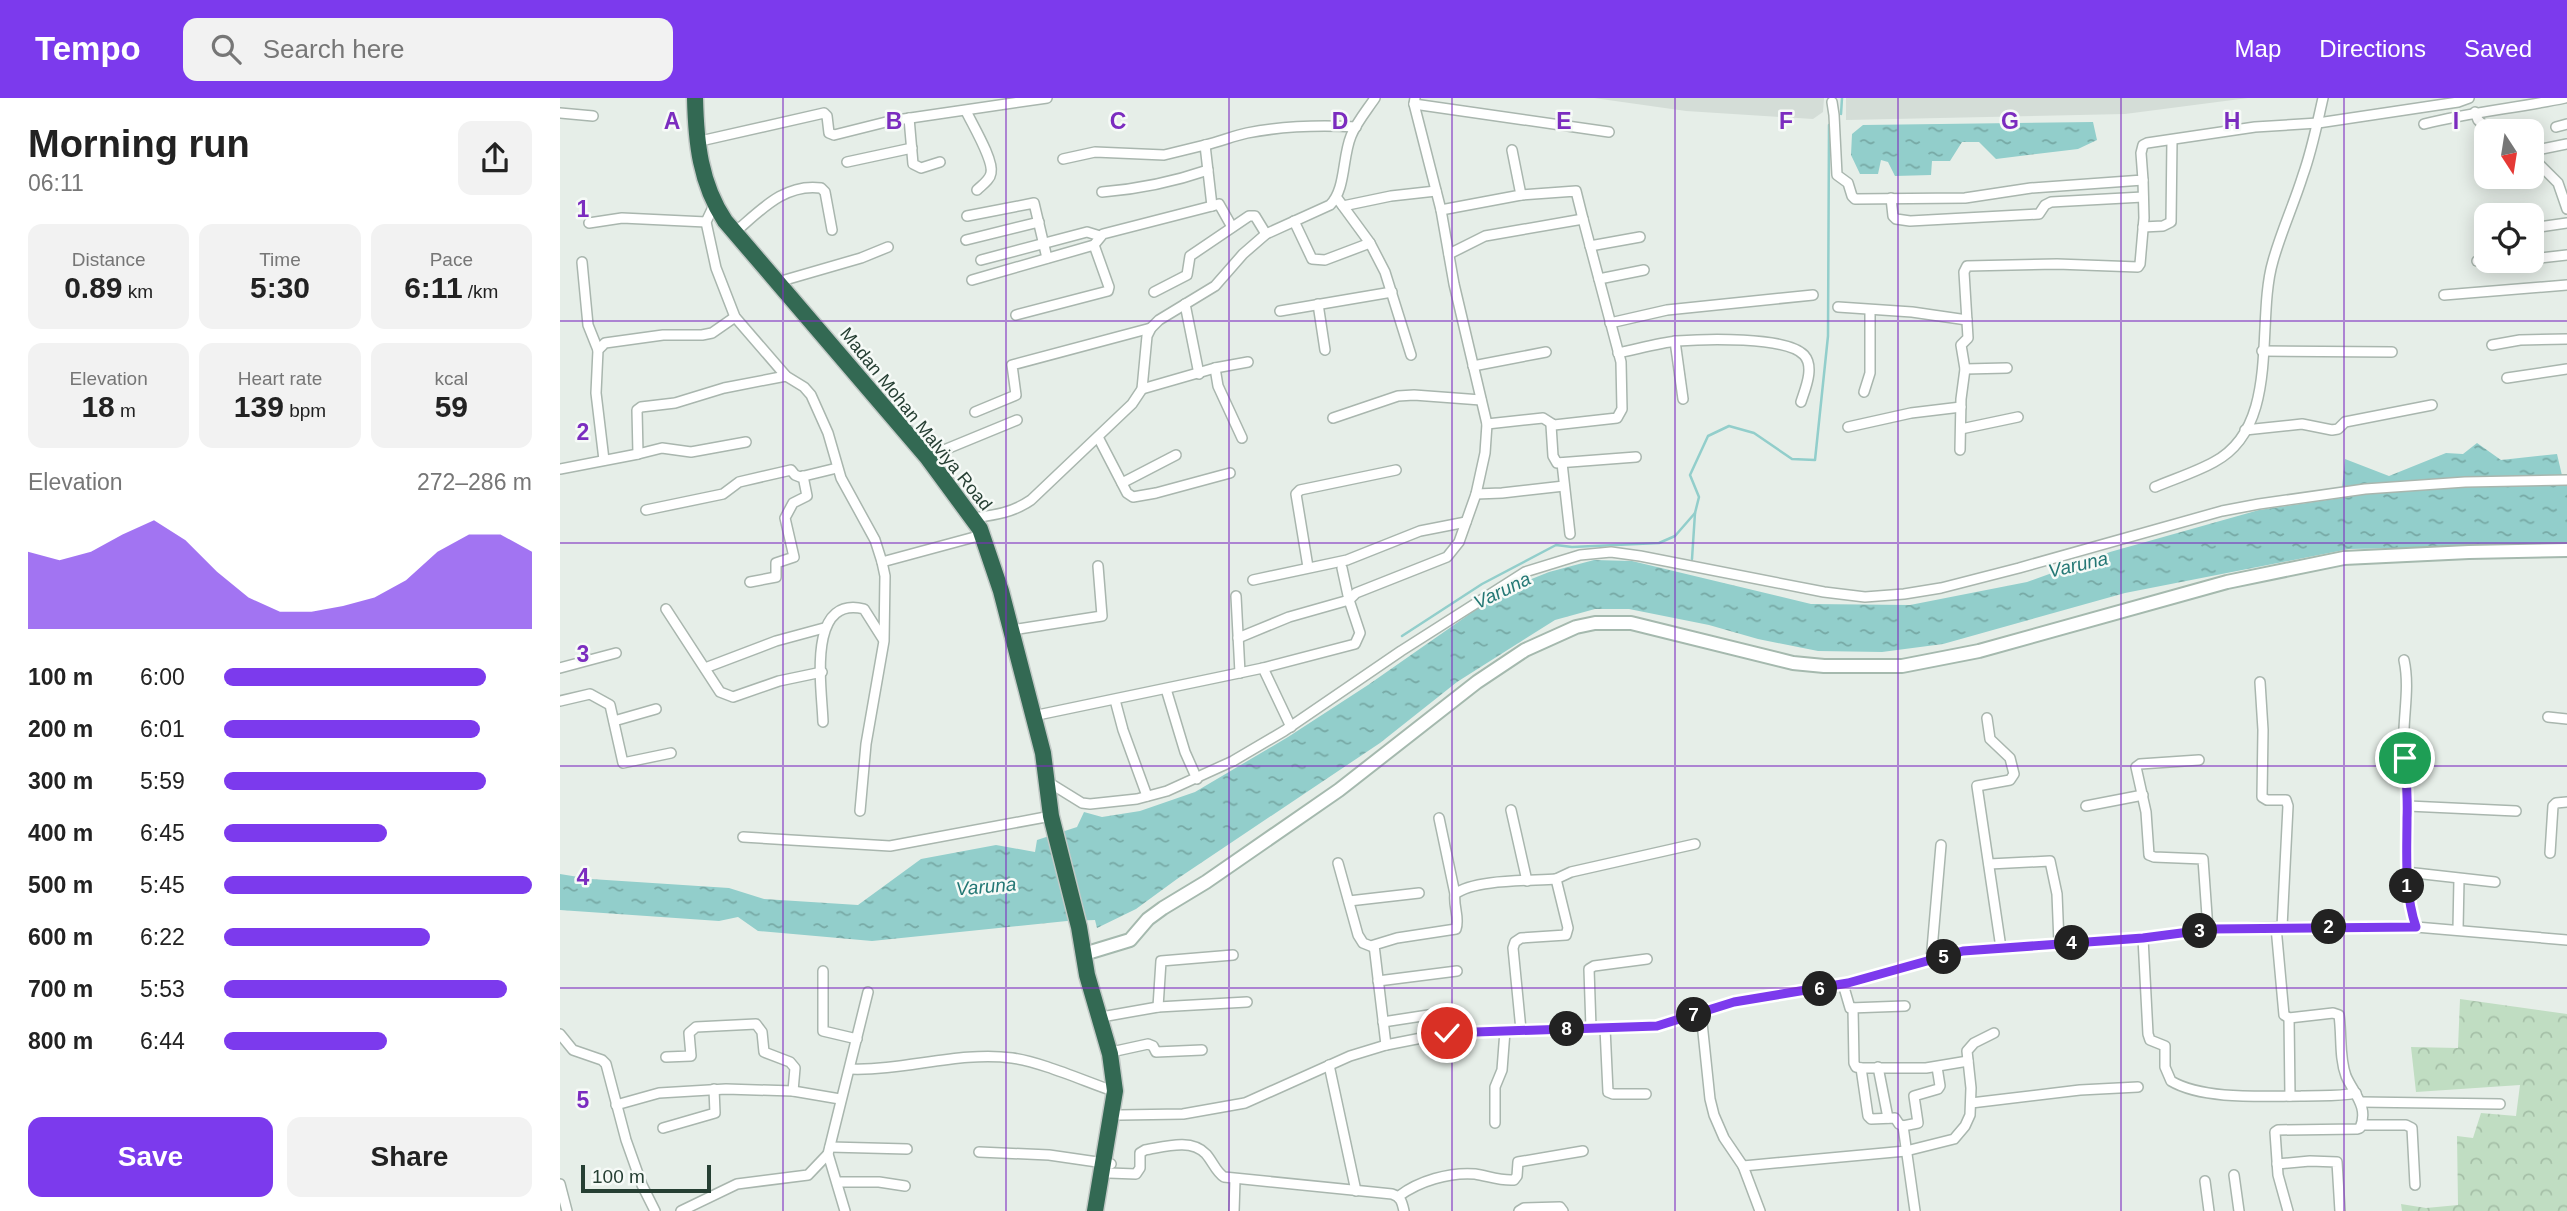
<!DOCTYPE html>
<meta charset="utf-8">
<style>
body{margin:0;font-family:Helvetica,sans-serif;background:#f2f2f2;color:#222;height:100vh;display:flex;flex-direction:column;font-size:26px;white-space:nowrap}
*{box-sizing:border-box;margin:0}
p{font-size:23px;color:#767676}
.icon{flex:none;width:38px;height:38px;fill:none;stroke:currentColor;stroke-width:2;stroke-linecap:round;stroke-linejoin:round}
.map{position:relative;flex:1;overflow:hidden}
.panel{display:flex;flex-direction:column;background:#fff;width:560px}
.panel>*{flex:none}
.needle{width:46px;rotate:168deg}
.tools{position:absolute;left:1914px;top:21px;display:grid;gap:14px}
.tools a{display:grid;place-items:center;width:70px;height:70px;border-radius:14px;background:#fff;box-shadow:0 4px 18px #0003;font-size:35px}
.scale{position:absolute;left:21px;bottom:18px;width:130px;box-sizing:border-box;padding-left:7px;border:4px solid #263f33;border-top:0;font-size:19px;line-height:24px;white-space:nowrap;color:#263f33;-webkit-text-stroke:5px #f6faf7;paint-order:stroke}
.pin{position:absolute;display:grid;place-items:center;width:60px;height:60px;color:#fff;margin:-30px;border:4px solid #fff;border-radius:50%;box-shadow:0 2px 7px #0007}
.km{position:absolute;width:35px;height:35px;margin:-18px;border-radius:50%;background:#222;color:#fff;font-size:19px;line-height:35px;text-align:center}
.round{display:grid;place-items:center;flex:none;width:74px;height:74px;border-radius:14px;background:#f2f2f2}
.headline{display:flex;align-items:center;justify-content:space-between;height:119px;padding:0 28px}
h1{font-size:38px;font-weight:600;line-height:52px}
.stats{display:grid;grid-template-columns:repeat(3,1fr);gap:10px;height:119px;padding:7px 28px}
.stats div{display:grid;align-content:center;border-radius:14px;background:#f2f2f2;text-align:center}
.stats b{font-size:30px;font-weight:600}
.stats small{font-size:19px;font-weight:400}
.stats p{font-size:19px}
.chart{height:196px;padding:14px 28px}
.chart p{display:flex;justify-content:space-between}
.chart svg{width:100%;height:126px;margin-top:7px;fill:#7c3aed;opacity:.7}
.action{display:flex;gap:14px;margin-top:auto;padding:14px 28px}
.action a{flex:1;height:80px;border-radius:14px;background:#7c3aed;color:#fff;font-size:28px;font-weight:600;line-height:80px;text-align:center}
.action a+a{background:#f2f2f2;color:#222}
ul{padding:0 28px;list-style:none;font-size:23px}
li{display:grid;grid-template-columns:112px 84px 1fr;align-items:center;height:52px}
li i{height:18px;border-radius:9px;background:#7c3aed}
header{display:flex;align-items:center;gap:42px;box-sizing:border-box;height:98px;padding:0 35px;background:#7c3aed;color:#fff}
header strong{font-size:33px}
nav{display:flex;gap:38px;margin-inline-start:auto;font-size:24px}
.search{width:490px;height:63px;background:#f2f2f2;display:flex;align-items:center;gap:18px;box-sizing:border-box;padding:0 24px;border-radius:14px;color:#767676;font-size:26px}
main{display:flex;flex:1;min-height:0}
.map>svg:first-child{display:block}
.built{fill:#d4ddd7}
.forest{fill:url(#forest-crowns)}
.water{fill:url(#water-ripples)}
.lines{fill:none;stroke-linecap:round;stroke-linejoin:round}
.stream{stroke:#92cecb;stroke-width:2.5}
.street-casing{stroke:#a9b6ae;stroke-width:12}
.secondary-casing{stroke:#a5b9ae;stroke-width:16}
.highway-casing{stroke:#c2c9c6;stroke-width:19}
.street{stroke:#fff;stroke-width:9}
.secondary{stroke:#fff;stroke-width:12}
.highway{stroke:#336953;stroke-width:16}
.route-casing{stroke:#fff;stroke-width:14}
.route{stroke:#7c3aed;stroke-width:9}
.grid{fill:none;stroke:#7b2cbf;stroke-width:2;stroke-opacity:0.55}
.labels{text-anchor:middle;stroke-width:5;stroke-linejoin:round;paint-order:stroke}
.street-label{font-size:18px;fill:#263f33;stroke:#f6faf7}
.water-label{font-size:19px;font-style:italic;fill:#237774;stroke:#f6faf7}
.grid-label{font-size:23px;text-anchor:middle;font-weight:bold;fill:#7b2cbf;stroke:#f6faf7;stroke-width:5;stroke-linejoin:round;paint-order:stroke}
</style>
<header>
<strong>Tempo</strong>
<div class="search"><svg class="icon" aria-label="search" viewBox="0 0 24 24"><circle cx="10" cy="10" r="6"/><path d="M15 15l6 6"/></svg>Search here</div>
<nav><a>Map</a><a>Directions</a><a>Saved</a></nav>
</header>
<main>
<section class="panel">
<div class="headline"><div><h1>Morning run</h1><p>06:11</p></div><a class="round"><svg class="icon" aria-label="share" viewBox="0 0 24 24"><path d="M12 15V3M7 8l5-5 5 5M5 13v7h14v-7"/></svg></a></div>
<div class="stats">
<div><p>Distance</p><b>0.89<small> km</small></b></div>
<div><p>Time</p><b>5:30</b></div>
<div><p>Pace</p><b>6:11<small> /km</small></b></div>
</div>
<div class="stats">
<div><p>Elevation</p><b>18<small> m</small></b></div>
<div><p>Heart rate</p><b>139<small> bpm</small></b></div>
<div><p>kcal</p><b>59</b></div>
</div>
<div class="chart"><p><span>Elevation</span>272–286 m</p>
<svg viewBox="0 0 160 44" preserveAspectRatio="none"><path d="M0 44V17L10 20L20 17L30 11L40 6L50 13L60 24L70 33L80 38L90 38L100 36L110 33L120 27L130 17L140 11L150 11L160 17V44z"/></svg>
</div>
<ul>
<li><b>100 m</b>6:00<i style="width:85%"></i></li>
<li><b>200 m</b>6:01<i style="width:83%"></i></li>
<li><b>300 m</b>5:59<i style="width:85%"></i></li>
<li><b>400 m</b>6:45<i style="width:53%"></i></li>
<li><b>500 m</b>5:45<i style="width:100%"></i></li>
<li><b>600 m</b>6:22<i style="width:67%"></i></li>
<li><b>700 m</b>5:53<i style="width:92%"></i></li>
<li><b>800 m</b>6:44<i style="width:53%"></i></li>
</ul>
<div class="action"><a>Save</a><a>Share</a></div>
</section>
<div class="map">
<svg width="2007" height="1113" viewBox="0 0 2007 1113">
<defs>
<pattern id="forest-crowns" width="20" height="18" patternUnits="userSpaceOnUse" patternTransform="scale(1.75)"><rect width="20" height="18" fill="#c0ddc2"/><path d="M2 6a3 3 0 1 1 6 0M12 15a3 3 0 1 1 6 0" fill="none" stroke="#a5bfa7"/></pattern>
<pattern id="water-ripples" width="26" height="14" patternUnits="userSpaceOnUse" patternTransform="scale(1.75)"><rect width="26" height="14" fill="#92cecb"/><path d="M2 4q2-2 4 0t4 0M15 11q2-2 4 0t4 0" fill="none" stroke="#77a9a5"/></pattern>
</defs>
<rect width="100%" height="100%" fill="#e6eee8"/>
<g class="built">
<polygon points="1034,0 1264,0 1263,14 1253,21 1126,13"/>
<polygon points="1286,0 1688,0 1565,16 1286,22"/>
</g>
<polygon class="forest" points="1900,901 2007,916 2007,1113 1842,1113 1841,1106 1866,1110 1898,1107 1897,1038 1913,1040 1921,1015 1956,1018 1960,987 1856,994 1851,949 1898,950"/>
<g class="water">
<polygon points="1533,24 1537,42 1518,51 1436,61 1419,44 1402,44 1390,63 1372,63 1371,77 1335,78 1328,64 1321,62 1318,76 1300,76 1291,57 1292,36 1303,27"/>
<polygon points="1917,345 1941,362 1997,356 2004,386 2007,386 2007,447 1789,451 1565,495 1383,546 1322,554 1258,553 1198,541 1149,527 1069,511 1035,511 995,522 897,584 820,645 617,781 576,811 537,830 535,822 507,823 312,843 198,833 178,819 159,823 0,812 0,776 31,781 169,790 204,801 298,807 361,761 436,747 475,754 477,742 517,729 524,714 542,719 580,713 635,694 728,639 808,587 944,492 989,474 1034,462 1072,463 1251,506 1350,507 1467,484 1550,454 1699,412 1781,400 1785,361 1829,378 1886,355 1903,356"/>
</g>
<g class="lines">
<g class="stream">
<polyline points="1281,16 1282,0"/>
<polyline points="1132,461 1135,415 1139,399 1130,377 1148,338 1169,328 1194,335 1232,361 1255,362 1268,238 1269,27"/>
<polyline points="842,538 922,486 996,447 1012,449 1099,445 1115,438 1135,415"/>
</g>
<g class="street-casing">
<g id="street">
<polyline points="1272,4 1274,17 1277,77 1288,85 1292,98 1295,101 1405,100 1471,90 1583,82 1581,55 1583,47 1587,45 1695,29 1758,25 1898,4 1909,0"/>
<polyline points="854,6 1049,34"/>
<path d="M406 13C412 26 434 62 431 75 430 82 422 87 417 92"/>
<polyline points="1915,14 1918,22 1930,33"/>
<polyline points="0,15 33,18"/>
<polyline points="349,20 353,66 361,70 380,64"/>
<path d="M1864 26C1911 14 1958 10 2005 0"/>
<polyline points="1996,29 2007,26"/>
<polyline points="136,44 264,15 267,18 269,35 274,37 330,23 487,0"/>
<path d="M645 47C659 44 673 38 687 35 723 28 760 27 796 29"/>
<polyline points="1972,53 2007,46"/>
<polyline points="1972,59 1998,85 2007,111"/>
<polyline points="503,61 535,54 604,57 645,47 652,108"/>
<polyline points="287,64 352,50"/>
<path d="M542 94C579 91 613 84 648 72"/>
<polyline points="961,97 1016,93 1023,121"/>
<polyline points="777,100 810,145 825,174 851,257"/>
<polyline points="1331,100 1333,118 1336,121 1350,123 1479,116 1485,107 1491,104 1583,99"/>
<polyline points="154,107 146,124 156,170 175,219 226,278 244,289 251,297 268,335 281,380 315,442 322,464 325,478 324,543 306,646 300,713"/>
<polyline points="783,108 831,98 876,93"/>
<polyline points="881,112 961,97 952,52"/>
<polyline points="407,118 474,105 487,160"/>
<polyline points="734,123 752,161 765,162 810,145"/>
<polyline points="29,125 62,120 146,124"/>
<polyline points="1583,129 1603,128 1611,124 1612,42"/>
<polyline points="1972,130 2007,125"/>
<path d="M174 135C200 113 224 85 261 90L265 94 272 132"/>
<polyline points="406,142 479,124"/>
<polyline points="1030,148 1080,139"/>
<polyline points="889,156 925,138 1023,121 1061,264 1062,311 1057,320 994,327 983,320 927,326"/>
<polyline points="1972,161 2007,157"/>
<polyline points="421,162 527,134 540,138"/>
<polyline points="1917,163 1944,163"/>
<polyline points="22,164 28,227 38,252"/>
<polyline points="1039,181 1084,172"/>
<polyline points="412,182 534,147 543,136 656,107 659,106 672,129"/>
<polyline points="218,184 301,160 328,149"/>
<polyline points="594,194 627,177 630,158 689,118 695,118 706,136"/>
<polyline points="1884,197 2007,187"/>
<polyline points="625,206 639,276"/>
<polyline points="758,206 765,252"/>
<polyline points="1278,209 1352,214 1407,222"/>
<polyline points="720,213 832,194"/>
<polyline points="456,217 548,193 549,189 534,147"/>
<polyline points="1050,225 1107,212 1253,197"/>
<polyline points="1115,243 1123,301"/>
<polyline points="1932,247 1960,242 2007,241"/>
<polyline points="1702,253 1832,254"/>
<path d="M1058 255C1078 251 1098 245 1117 243 1143 241 1226 238 1244 257 1255 269 1245 291 1241 304"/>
<polyline points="913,268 986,254"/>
<polyline points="655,270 658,288 682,340"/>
<polyline points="1405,271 1447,270"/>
<polyline points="1947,280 2007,271"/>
<polyline points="582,291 655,270 688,264"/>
<polyline points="1304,294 1310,275 1310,212"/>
<polyline points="415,314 456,297 452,267 591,230"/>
<polyline points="773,320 838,298 854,297 921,302"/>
<polyline points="991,327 993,358 997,365 1076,359"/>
<polyline points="1288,329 1351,315 1401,309"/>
<polyline points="1401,331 1458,319"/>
<polyline points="1685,332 1742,326 1772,332 1778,331 1785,324 1872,307"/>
<polyline points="538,339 567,395 573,399 596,395 670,375"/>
<polyline points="1400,352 1401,301 1405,271 1401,247 1408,240 1404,174 1407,168 1497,166 1578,169 1580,166 1584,120 1583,82"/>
<polyline points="78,356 102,350 131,354 186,344"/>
<polyline points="367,359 457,322"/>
<polyline points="44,362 36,295 38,252 45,245 103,237 142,237 152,235 175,219"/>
<polyline points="1002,365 1010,436"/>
<polyline points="0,371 78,356 77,312 81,309 115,305 164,290 226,278"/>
<polyline points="562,385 616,357"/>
<path d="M1595 389C1614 381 1636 374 1654 364 1722 328 1695 224 1713 163 1721 134 1734 106 1743 77 1752 52 1757 26 1763 0"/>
<polyline points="916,396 942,395 1004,388"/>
<polyline points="86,412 163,396 179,384 231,372 235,377 240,379 277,370"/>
<path d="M413 420C435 417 452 415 471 402L572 306 582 291 587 238 591 230 599 222 655 188 683 156 706 136 770 107C786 91 782 60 791 38 796 25 807 12 815 0"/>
<polyline points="322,464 422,437"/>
<polyline points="748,469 736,396 740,392 836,372"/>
<polyline points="693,482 787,462 860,433 906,424"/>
<polyline points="190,484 216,479 216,465 234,459 225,420 233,405 247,398 243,378"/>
<polyline points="676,498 680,575"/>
<polyline points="106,511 160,594 173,599 219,583 262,574"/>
<polyline points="452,532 542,518 538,468"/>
<polyline points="678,540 729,519 789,502 782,470"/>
<path d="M1844 562C1849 585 1845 608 1844 631 1844 658 1847 685 1848 712 1848 752 1843 790 1856 829"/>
<polyline points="0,570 56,555"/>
<polyline points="145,570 216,543 264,530"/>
<polyline points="703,570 731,629"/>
<polyline points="1700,584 1703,632 1702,699 1707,702 1726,702 1728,708 1722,829"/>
<polyline points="606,591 625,654 637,681"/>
<polyline points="555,602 563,632 587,698"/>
<polyline points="0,603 30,596 50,607 63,665 111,655"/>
<polyline points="473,618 703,570 795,546 800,535 789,502 796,495 887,459 899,444 916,396 925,355 927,326 894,186 881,112 854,6 855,0"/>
<polyline points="1988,619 2007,621"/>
<polyline points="1427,620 1430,641 1450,660 1454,676 1450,682 1417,688 1441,850"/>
<polyline points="54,623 96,611"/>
<path d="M263 624C262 591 246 497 304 511L323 541"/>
<polyline points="1639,662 1580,666 1576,669 1586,714 1589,757 1594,759 1643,761 1648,832"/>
<polyline points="488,684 522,705 530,706 577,701 607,693 673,663 724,633 841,553 965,474 1020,457 1051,454 1080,458 1264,494 1305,499 1344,496 1381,490 1459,470 1662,413 1699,406 1805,391 1905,384 2007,382"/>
<polyline points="1526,708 1583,697"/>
<polyline points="1848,708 1956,713"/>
<polyline points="951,712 967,783"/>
<polyline points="879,720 895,796"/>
<polyline points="183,739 330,748 491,718"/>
<polyline points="1990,755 1993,708 1996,705 2007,704"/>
<polyline points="778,765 798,837 803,845 813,849"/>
<polyline points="1429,766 1490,763 1497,796 1499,845"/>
<polyline points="1846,774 1935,784"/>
<polyline points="789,803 859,795"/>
<path d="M1716 829 1724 917 1729 920 1773 915 1779 917C1782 938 1779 959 1786 978 1794 996 1809 1009 1800 1030L1797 1031 1718 1032 1715 1034 1718 1077 1728 1113"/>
<polyline points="1898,831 1899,781"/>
<path d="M1583 840 1588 936 1590 942 1605 948V969L1611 983C1643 1002 1704 998 1741 998 1759 997 1778 999 1796 995"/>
<polyline points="1371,863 1381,747"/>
<polyline points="263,873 263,933 297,941"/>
<polyline points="818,883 897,873"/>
<polyline points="1283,886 1290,910 1345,908"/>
<polyline points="598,909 601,863 673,857"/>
<polyline points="1293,910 1294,965 1296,969 1301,970"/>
<polyline points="1141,915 1150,1001 1154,1017 1164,1040 1183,1068 1200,1113"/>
<polyline points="547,918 598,909 687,904"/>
<polyline points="1729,920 1730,998"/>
<polyline points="823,924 888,914 892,917 894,935"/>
<polyline points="1031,930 1029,871 1034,868 1087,861"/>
<polyline points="1045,930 1048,994 1053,996 1086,996"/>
<polyline points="961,932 953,850 955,844 961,840 1006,837 1008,830 996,781 1011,774 1135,746"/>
<polyline points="0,936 13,952 42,962 46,966 66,1042 82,1087 95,1113"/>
<path d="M826 947 814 847 837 840 896 831C900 820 893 808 895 796 914 781 971 783 996 781"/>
<polyline points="556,953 588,946 593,948 596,954 642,952"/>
<polyline points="106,959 131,958 129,935 136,929 196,926 202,934 204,954 230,964 235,970 233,993"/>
<polyline points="769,967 796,1093"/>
<polyline points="1318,969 1328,1020"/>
<path d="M290 971C344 973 399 953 452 960 482 964 526 984 556 994"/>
<polyline points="1801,1004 1940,1006"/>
<polyline points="1411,1005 1520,992 1578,989"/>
<polyline points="56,1007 99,995 166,991 233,993 280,1001"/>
<polyline points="560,1017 623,1016 685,1005 790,958 826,947 887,935 1097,928 1173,904 1288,885 1403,853 1583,840 1652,831 1722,829 1856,829 2007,842"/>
<polyline points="935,1025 935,989 942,972 945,933"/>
<polyline points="1802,1027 1846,1027 1852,1030 1855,1087"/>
<polyline points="1343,1028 1358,1025 1354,998 1378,991 1380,988 1377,969"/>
<polyline points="103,1030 155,1015 154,991"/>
<polyline points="270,1049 347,1051"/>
<polyline points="419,1054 489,1057 551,1066"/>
<polyline points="1717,1066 1750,1063 1777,1064 1780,1113"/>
<polyline points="1183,1068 1346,1053 1394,1041 1405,1028 1410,1017 1411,990 1407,953 1414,945 1434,935"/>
<path d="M549 1075 576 1076 580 1070V1055L585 1052C604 1049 631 1040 646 1056 653 1064 656 1074 664 1079L832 1096C841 1099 842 1104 844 1113"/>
<polyline points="1674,1077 1679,1113"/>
<polyline points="1645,1083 1649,1113"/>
<polyline points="277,1084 319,1084 345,1088"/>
<polyline points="0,1086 7,1113"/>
<path d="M839 1098C859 1083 889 1074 915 1076 928 1078 940 1083 954 1082L957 1078 958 1064 1023 1053"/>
<polyline points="121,1113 177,1086 248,1077 268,1056"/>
<polyline points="285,1113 268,1056 308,894"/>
<polyline points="674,1113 675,1082"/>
<polyline points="959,1113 964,1110 1000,1109 1003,1113"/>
<polyline points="1355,1113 1343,1028 1339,1026 1335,1020 1311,1021 1308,1018 1301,970 1366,970 1408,963"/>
</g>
</g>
<g class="secondary-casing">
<polyline id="secondary" points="524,856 570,842 588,821 603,810 646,784 779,692 917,584 965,552 1016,529 1035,525 1071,525 1233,565 1264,568 1342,568 1419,553 1667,484 1784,460 1909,454 2007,452"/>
</g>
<g class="highway-casing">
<path id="highway" d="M135 0C136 44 140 85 165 123L367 359 420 431 441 493 483 655 491 718 519 829 527 877 550 956 555 993 535 1113"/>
</g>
<use href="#street" class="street"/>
<use href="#secondary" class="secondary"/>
<use href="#highway" class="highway"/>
</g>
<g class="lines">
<g class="route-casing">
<path id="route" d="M887 935 1097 928 1174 904 1288 885 1403 853 1583 840 1652 831 1856 829C1844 793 1847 757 1847 720 1848 700 1846 680 1845 660"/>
</g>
<use href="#route" class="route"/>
</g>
<path class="grid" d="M223 0V1113M446 0V1113M669 0V1113M892 0V1113M1115 0V1113M1338 0V1113M1561 0V1113M1784 0V1113M0 223H2007M0 445H2007M0 668H2007M0 890H2007"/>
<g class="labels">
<g class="street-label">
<text transform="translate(356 321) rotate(51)" y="6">Madan Mohan Malviya Road</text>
</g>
<g class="water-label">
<text transform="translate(1518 466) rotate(-13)" y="7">Varuna</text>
<text transform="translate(942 492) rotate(-26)" y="7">Varuna</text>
<text transform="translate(426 788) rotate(-5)" y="7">Varuna</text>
</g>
</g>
<g class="grid-label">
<text x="112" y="31">A</text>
<text x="334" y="31">B</text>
<text x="558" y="31">C</text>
<text x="780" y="31">D</text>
<text x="1004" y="31">E</text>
<text x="1226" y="31">F</text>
<text x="1450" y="31">G</text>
<text x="1672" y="31">H</text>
<text x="1896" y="31">I</text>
<text x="23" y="119">1</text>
<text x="23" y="342">2</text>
<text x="23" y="564">3</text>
<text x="23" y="787">4</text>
<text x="23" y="1010">5</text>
</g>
</svg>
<div class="tools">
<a><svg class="needle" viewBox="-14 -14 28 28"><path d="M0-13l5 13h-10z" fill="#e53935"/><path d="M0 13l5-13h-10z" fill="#767676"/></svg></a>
<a><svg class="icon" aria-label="locate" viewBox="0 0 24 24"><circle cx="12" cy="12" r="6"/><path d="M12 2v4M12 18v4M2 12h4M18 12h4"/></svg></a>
</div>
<div class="scale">100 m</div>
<div class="pin" style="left:1845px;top:660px;background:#1e9e55"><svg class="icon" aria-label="arrive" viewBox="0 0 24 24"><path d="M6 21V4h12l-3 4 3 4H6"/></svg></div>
<div class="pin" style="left:887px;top:935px;background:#d93025"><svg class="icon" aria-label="check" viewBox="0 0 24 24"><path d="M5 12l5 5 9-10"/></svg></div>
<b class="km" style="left:1847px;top:788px">1</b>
<b class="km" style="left:1769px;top:829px">2</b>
<b class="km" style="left:1640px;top:833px">3</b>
<b class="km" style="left:1512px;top:845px">4</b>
<b class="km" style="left:1384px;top:859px">5</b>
<b class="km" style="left:1260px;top:891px">6</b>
<b class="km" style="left:1134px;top:917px">7</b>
<b class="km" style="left:1007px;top:931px">8</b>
</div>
</main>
